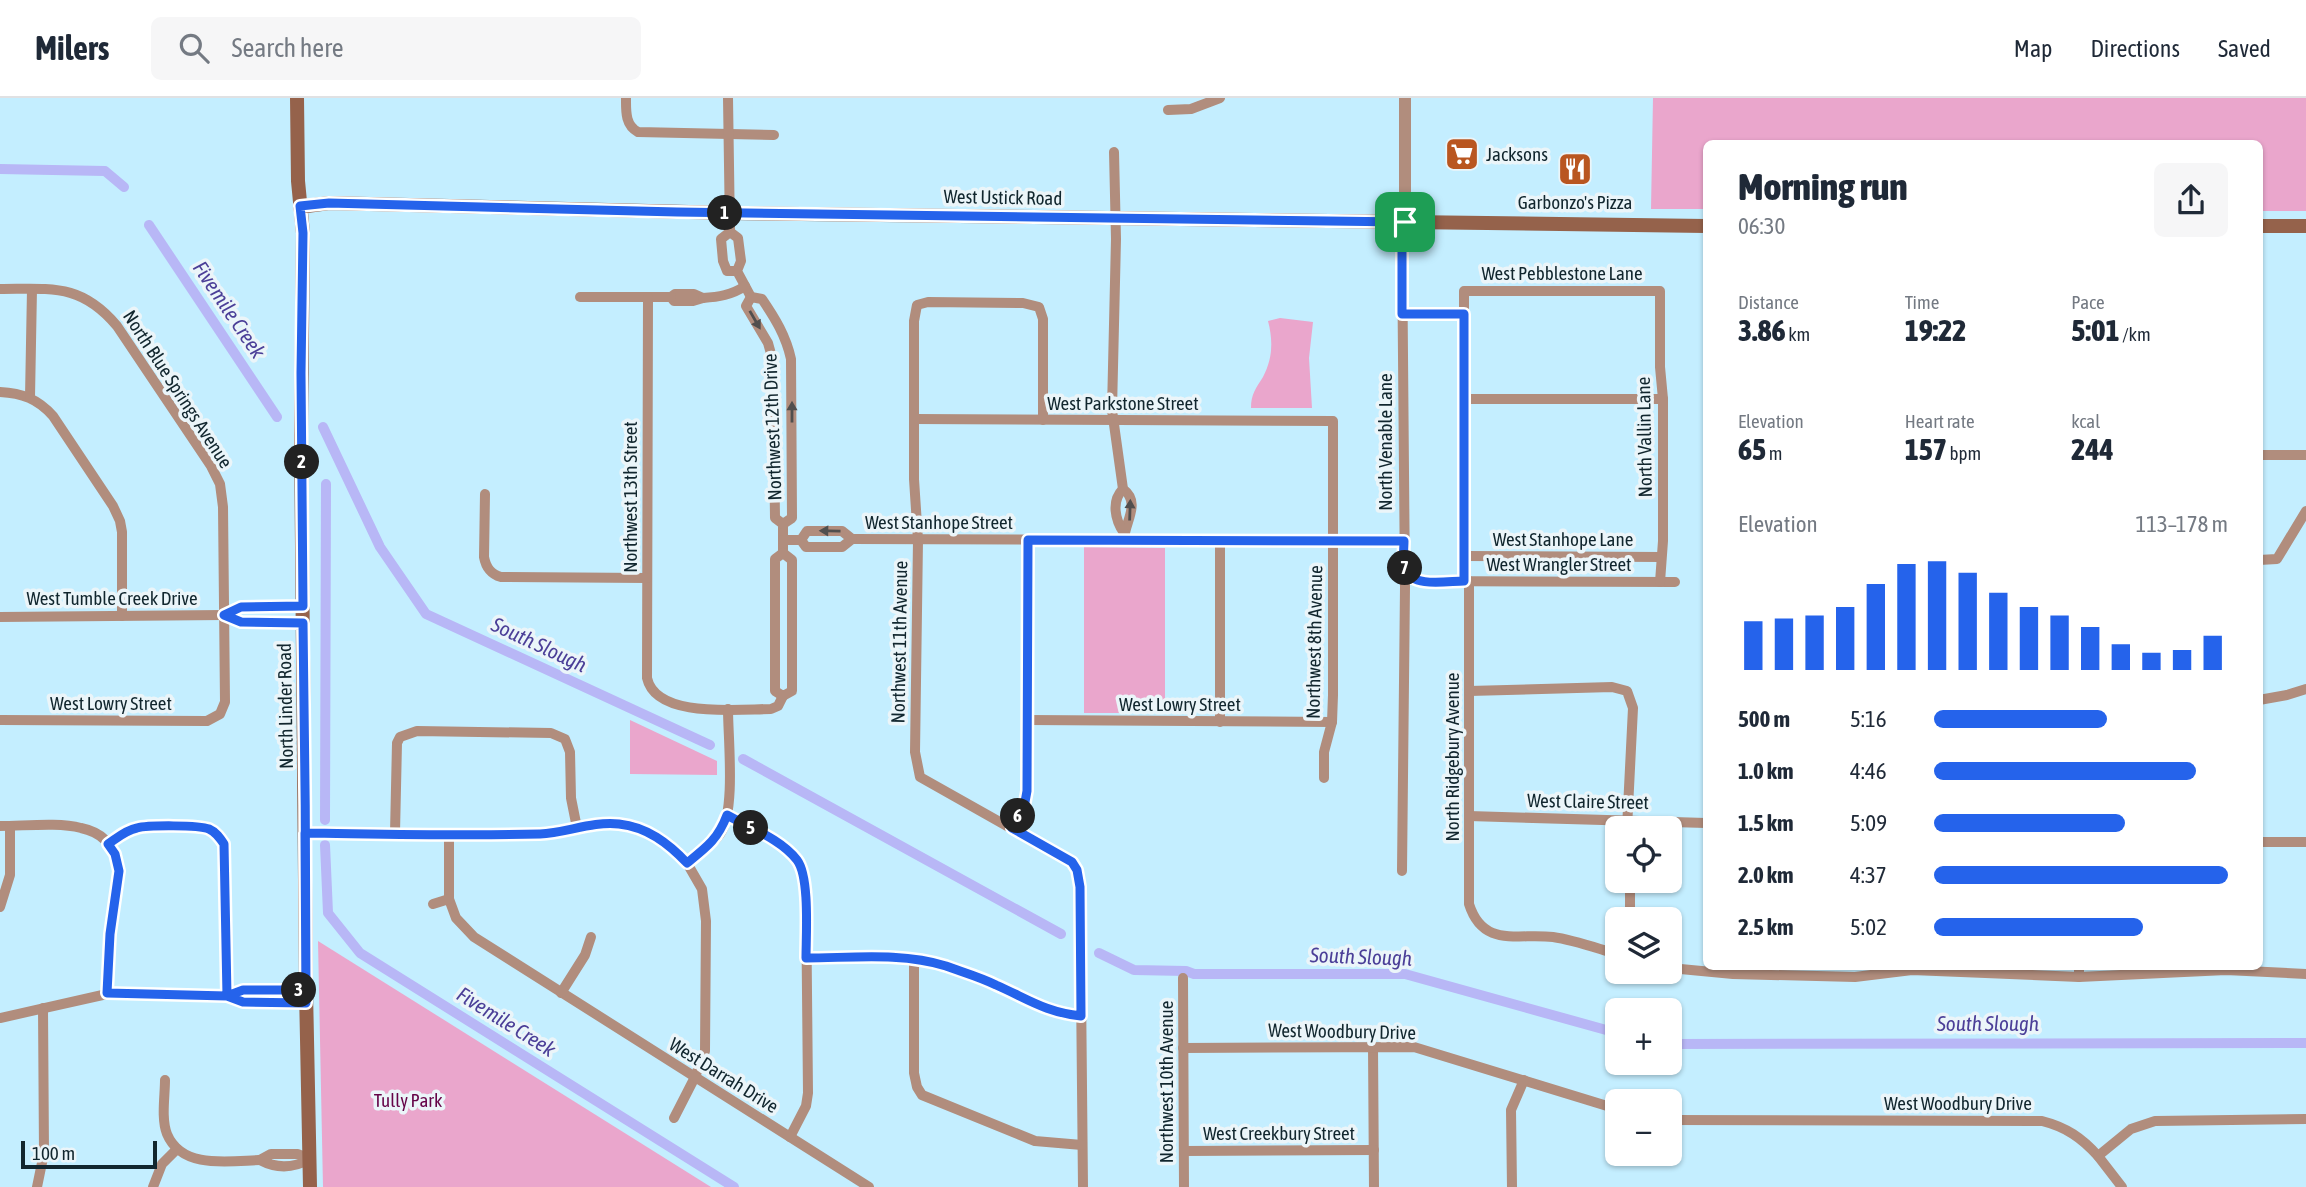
<!DOCTYPE html>
<meta charset="utf-8">
<style>
body{margin:0;font-family:"Asap Condensed",sans-serif;background:#f6f6f7;color:#1f2937;height:100vh;display:flex;flex-direction:column;font-size:26px;white-space:nowrap}
*{box-sizing:border-box;margin:0}
p{font-size:23px;color:#747a83}
.icon{flex:none;width:38px;height:38px;fill:none;stroke:currentColor;stroke-width:2;stroke-linecap:round;stroke-linejoin:round}
.map{position:relative;flex:1;overflow:hidden}
.sheet{position:absolute;left:1703px;top:42px;width:560px;height:830px;display:flex;flex-direction:column;background:#fff;border-radius:10px;box-shadow:0 2px 5px #0004}
.sheet>*{flex:none}
.fabs{position:absolute;left:1605px;top:718px;display:grid;gap:14px}
.fabs a{display:grid;place-items:center;width:77px;height:77px;border-radius:10px;background:#fff;box-shadow:0 2px 5px #0004;font-size:35px}
.scale{position:absolute;left:21px;bottom:18px;width:136px;box-sizing:border-box;padding-left:7px;border:4px solid #11262e;border-top:0;font-size:19px;line-height:24px;white-space:nowrap;color:#11262e;-webkit-text-stroke:5px #ebf5f9;paint-order:stroke}
.pin{position:absolute;display:grid;place-items:center;width:60px;height:60px;color:#fff;margin:-30px;border-radius:14px;box-shadow:0 4px 10px #0006}
.km{position:absolute;width:35px;height:35px;margin:-18px;border-radius:50%;background:#222;color:#fff;font-size:19px;line-height:35px;text-align:center}
.round{display:grid;place-items:center;flex:none;width:74px;height:74px;border-radius:10px;background:#f6f6f7}
.summary{display:flex;align-items:center;justify-content:space-between;height:119px;padding:0 35px}
h1{font-size:38px;font-weight:800;line-height:52px}
.metrics{display:grid;grid-template-columns:repeat(3,1fr);gap:10px;height:119px;padding:7px 35px}
.metrics div{display:grid;align-content:center}
.metrics b{font-size:30px;font-weight:800}
.metrics small{font-size:19px;font-weight:400}
.metrics p{font-size:19px}
.chart{height:196px;padding:14px 35px}
.chart p{display:flex;justify-content:space-between}
.chart svg{width:100%;height:126px;margin-top:7px;stroke:#2563eb;stroke-width:6}
ul{padding:0 35px;list-style:none;font-size:23px}
li{display:grid;grid-template-columns:112px 84px 1fr;align-items:center;height:52px}
li i{height:18px;border-radius:9px;background:#2563eb}
header{display:flex;align-items:center;gap:42px;box-sizing:border-box;height:98px;padding:0 35px;background:#fff;border-bottom:2px solid #e0e1e3}
header strong{font-size:33px}
nav{display:flex;gap:38px;margin-inline-start:auto;font-size:24px}
.search{width:490px;height:63px;background:#f6f6f7;display:flex;align-items:center;gap:18px;box-sizing:border-box;padding:0 24px;border-radius:10px;color:#747a83;font-size:26px}
.map>svg:first-child{display:block}
.green{fill:#eaa6cc}
.lines{fill:none;stroke-linecap:round;stroke-linejoin:round}
.canal{stroke:#b8b7f6;stroke-width:10}
.minor{stroke:#b18d7d;stroke-width:10}
.tertiary{stroke:#b18d7d;stroke-width:12}
.secondary{stroke:#95624b;stroke-width:14}
.oneway{fill:#514f4e}
.route-casing{stroke:#fff;stroke-width:14}
.route{stroke:#2563eb;stroke-width:9}
.labels{text-anchor:middle;stroke-width:7;stroke-linejoin:round;paint-order:stroke}
.poi-label{font-size:19px;fill:#11262e;stroke:#ebf5f9;text-anchor:start}
.street-label{font-size:19px;fill:#11262e;stroke:#ebf5f9}
.park-label{font-size:19px;fill:#650448;stroke:#ebf5f9}
.water-label{font-size:21px;font-style:italic;fill:#4b3f98;stroke:#ebf5f9}
</style>
<header>
<strong>Milers</strong>
<div class="search"><svg class="icon" aria-label="search" viewBox="0 0 24 24"><circle cx="10" cy="10" r="6"/><path d="M15 15l6 6"/></svg>Search here</div>
<nav><a>Map</a><a>Directions</a><a>Saved</a></nav>
</header>
<div class="map">
<svg width="2306" height="1089" viewBox="0 0 2306 1089">
<rect width="100%" height="100%" fill="#c4eeff"/>
<g class="green">
<polygon points="1653,0 2306,0 2306,113 2259,113 2259,46 1706,46 1706,111 1651,111"/>
<path d="M1280 220 1313 224 1309 260 1312 310H1251C1251 296 1256 290 1263 279 1273 260 1273 242 1268 223Z"/>
<polygon points="1084,449 1165,450 1165,615 1084,615"/>
<polygon points="630,622 717,663 717,677 630,676"/>
<polygon points="318,843 711,1089 323,1089"/>
</g>
<g class="lines">
<g class="canal">
<polyline points="0,71 105,73 124,89"/>
<polyline points="149,127 277,319"/>
<polyline points="323,329 380,449 426,516 710,647"/>
<polyline points="743,661 1061,836"/>
<polyline points="325,722 326,386"/>
<polyline points="325,747 328,815 360,855 734,1089"/>
<polyline points="1099,855 1134,872 1186,873 1194,876 1405,876 1617,935"/>
<polyline points="1670,946 2306,945"/>
</g>
<g class="minor">
<path d="M626 0C626 13 625 27 638 34L774 37"/>
<polyline points="728,0 730,134"/>
<polyline points="1168,12 1191,11 1220,0"/>
<path d="M1114 54 1116 141 1112 312 1123 391C1142 405 1124 425 1124 442"/>
<polyline points="730,134 738,140 741,163 737,173 751,199"/>
<polyline points="730,134 721,141 723,163 727,173 737,173"/>
<path d="M0 191C51 191 81 185 117 228L211 368 220 386 223 409 225 604 220 616 207 623 0 622"/>
<polygon points="675,196 694,196 703,200 693,203 674,203 671,199"/>
<polyline points="580,199 671,199"/>
<path d="M648 199 647 580C656 621 739 611 771 611L778 608 783 598"/>
<polyline points="751,199 746,208 768,245 773,263 775,420 783,426 783,455"/>
<path d="M751 199 762 201C775 220 786 238 791 261L792 420 783 426"/>
<path d="M703 200C718 199 732 197 745 188"/>
<polyline points="1402,216 1464,216"/>
<path d="M0 294C22 295 38 301 53 318L113 408 120 423 122 434V518"/>
<polyline points="30,299 32,191"/>
<polyline points="1464,301 1663,301"/>
<polyline points="914,321 1333,323 1333,597 1332,624 1324,654 1324,680"/>
<polyline points="1043,322 1043,221 1039,209 1023,205 928,204 917,207 914,223 914,381 918,442 915,654 920,679 1071,764 1077,772 1080,789 1083,1089"/>
<polyline points="2259,357 2306,357"/>
<path d="M1123 391C1111 403 1115 422 1124 435"/>
<path d="M485 396 484 459C486 470 491 476 501 479L647 480"/>
<polyline points="852,441 1404,443"/>
<polyline points="783,442 801,442 806,449 842,449 852,441 842,433 807,433 801,442"/>
<polyline points="1220,443 1220,624"/>
<polygon points="783,455 792,462 792,593 783,598 775,593 775,461"/>
<polyline points="1464,458 1661,459"/>
<polyline points="2259,462 2277,461 2306,413"/>
<polyline points="1405,472 1412,480 1420,483 1675,484"/>
<polyline points="1464,483 1464,193 1660,193 1660,269 1663,301 1663,443 1660,484"/>
<path d="M1469 483V806C1483 850 1517 835 1553 839 1574 842 1596 850 1617 856"/>
<polyline points="0,519 224,517"/>
<polyline points="303,525 241,524 224,517 241,509 303,508"/>
<polyline points="1469,593 1612,589 1627,593 1633,610 1627,730"/>
<polyline points="2259,602 2287,597 2306,591"/>
<polyline points="1028,622 1332,624"/>
<polyline points="727,717 778,745 799,763 806,792 808,995 806,1008 790,1039"/>
<polyline points="1469,718 1706,725"/>
<path d="M0 728C25 728 58 724 81 730 134 741 115 799 111 836 108 856 108 876 107 896"/>
<polyline points="1012,730 1025,704 1027,693 1028,442"/>
<polyline points="305,735 542,736 602,726 619,726 652,736 671,748 687,765 702,791 706,823 705,953 695,979 674,1020"/>
<polyline points="395,735 397,645 400,639 417,633 551,635 565,641 570,654 571,700 577,730"/>
<polyline points="449,736 449,801 456,820 474,839 869,1089"/>
<polyline points="2259,744 2306,744"/>
<path d="M687 765C698 756 712 748 720 736 736 713 728 641 728 611"/>
<polyline points="1402,773 1405,489 1402,142 1405,124"/>
<polyline points="1630,782 1630,821"/>
<polyline points="433,806 449,801"/>
<polyline points="0,809 10,777 10,728"/>
<path d="M806 860C852 860 902 854 946 868 962 874 980 879 996 887 1028 901 1045 914 1081 918"/>
<polyline points="914,861 914,975 917,989 922,997 1035,1043 1082,1047"/>
<polyline points="1670,870 1733,876 1855,879 1912,872 2079,879 2226,872 2306,876"/>
<polyline points="2079,879 2079,868"/>
<polyline points="1183,880 1184,1089"/>
<polyline points="306,892 243,892 227,898 243,904 306,905"/>
<polyline points="561,895 585,857 591,839"/>
<path d="M0 920 107 896 227 898 224 746C220 740 216 734 209 731 199 727 148 727 137 730 126 732 117 740 109 746"/>
<polyline points="1373,949 1374,1089"/>
<polyline points="1183,950 1414,949 1617,1011"/>
<path d="M165 982C165 998 161 1021 167 1036 182 1072 230 1063 260 1062"/>
<path d="M1670 1022 2042 1023C2066 1029 2082 1040 2098 1058L2131 1031 2155 1023 2306 1021"/>
<polyline points="1184,1053 1374,1052"/>
<path d="M271 1056H298L310 1061C294 1070 277 1071 260 1062Z"/>
<polyline points="2098,1058 2122,1089"/>
<polyline points="37,1089 44,1055 43,910"/>
<polyline points="153,1089 162,1066 177,1051"/>
<polyline points="1512,1089 1511,1012 1524,982"/>
</g>
<polyline class="tertiary" points="1405,124 1405,0"/>
<g class="secondary">
<polyline points="297,0 298,83 303,135 301,337 306,892 310,1089"/>
<polyline points="300,109 329,105 729,115 1706,128"/>
<polyline points="2259,128 2306,128"/>
</g>
</g>
<defs><path id="oneway-solid" d="M-6-.8H1V-3.2L6.5 0L1 3.2V.8H-6Z" transform="scale(1.75)"/></defs>
<g class="oneway">
<use href="#oneway-solid" transform="translate(755 222) rotate(60)"/>
<use href="#oneway-solid" transform="translate(792 314) rotate(-90)"/>
<use href="#oneway-solid" transform="translate(1130 412) rotate(-88)"/>
<use href="#oneway-solid" transform="translate(830 433) rotate(-179)"/>
</g>
<g class="lines">
<g class="route-casing">
<path id="route" d="M1405 124 677 114 329 105 300 108 303 135 301 275 303 508 241 509 224 517 241 524 303 525C305 647 306 770 306 892H243L227 898 224 746C220 740 216 734 209 731 199 727 148 727 137 730 126 732 117 740 108 746L115 756 119 773 110 836 107 895 227 898 243 904 306 905 305 735C383 736 462 738 540 736 566 735 592 723 619 726 647 729 668 745 687 765 707 749 718 741 727 717 750 730 781 741 797 762 810 779 806 838 806 860 851 860 902 854 946 868 962 874 980 879 996 887 1028 901 1045 914 1081 918L1080 789 1077 772 1072 764 1012 730 1025 704 1027 693 1028 442 1404 443C1404 452 1402 464 1405 472 1413 490 1448 483 1464 483V216H1402V142L1405 124"/>
</g>
<use href="#route" class="route"/>
</g>
<defs>
<g id="supermarket-square" transform="scale(1.75)"><rect x="-9" y="-9" width="18" height="18" rx="4" fill="#b95620" stroke="#ebf5f9"/><path d="M-6-5.5h2.5l.6 2H6L4.5 2H-2.5L-4.4-4H-6ZM-1.5 3.2a1.3 1.3 0 1 0 .1 0ZM3 3.2a1.3 1.3 0 1 0 .1 0Z" fill="#fff"/></g>
<g id="restaurant-square" transform="scale(1.75)"><rect x="-9" y="-9" width="18" height="18" rx="4" fill="#b95620" stroke="#ebf5f9"/><path d="M-5-6h1v4h1v-4h1v4h1v-4h1v5L-1.5 .5V6h-2V.5L-5-1ZM5-6V6H3V1.5H1.5Q1.5-4 5-6Z" fill="#fff"/></g>
</defs>
<g fill-rule="evenodd">
<use href="#supermarket-square" x="1462" y="56"/>
<use href="#restaurant-square" x="1575" y="71"/>
</g>
<g class="labels">
<g class="poi-label">
<text x="1486" y="63">Jacksons</text>
<text x="1575" y="111" text-anchor="middle">Garbonzo's Pizza</text>
</g>
<g class="street-label">
<text transform="translate(1003 99) rotate(1)" y="7">West Ustick Road</text>
<text x="1562" y="182">West Pebblestone Lane</text>
<text transform="translate(178 291) rotate(57)" y="7">North Blue Springs Avenue</text>
<text x="1123" y="312">West Parkstone Street</text>
<text transform="translate(772 329) rotate(-92)" y="7">Northwest 12th Drive</text>
<text transform="translate(1644 339) rotate(-91)" y="7">North Vallin Lane</text>
<text transform="translate(1385 344) rotate(-90)" y="7">North Venable Lane</text>
<text transform="translate(630 399) rotate(-90)" y="7">Northwest 13th Street</text>
<text x="939" y="431">West Stanhope Street</text>
<text x="1563" y="448">West Stanhope Lane</text>
<text x="1559" y="473">West Wrangler Street</text>
<text x="112" y="507">West Tumble Creek Drive</text>
<text transform="translate(899 544) rotate(-89)" y="7">Northwest 11th Avenue</text>
<text transform="translate(1314 544) rotate(-89)" y="7">Northwest 8th Avenue</text>
<text x="111" y="612">West Lowry Street</text>
<text x="1180" y="613">West Lowry Street</text>
<text transform="translate(285 608) rotate(-91)" y="7">North Linder Road</text>
<text transform="translate(1452 659) rotate(-90)" y="7">North Ridgebury Avenue</text>
<text transform="translate(1588 703) rotate(1)" y="7">West Claire Street</text>
<text transform="translate(1342 933) rotate(1)" y="7">West Woodbury Drive</text>
<text transform="translate(724 977) rotate(32)" y="7">West Darrah Drive</text>
<text transform="translate(1166 984) rotate(-90)" y="7">Northwest 10th Avenue</text>
<text x="1958" y="1012">West Woodbury Drive</text>
<text x="1279" y="1042">West Creekbury Street</text>
</g>
<g class="park-label">
<text x="408" y="1009">Tully Park</text>
</g>
<g class="water-label">
<text transform="translate(229 212) rotate(56)" y="7">Fivemile Creek</text>
<text transform="translate(539 547) rotate(25)" y="7">South Slough</text>
<text transform="translate(1361 859) rotate(2)" y="7">South Slough</text>
<text transform="translate(506 924) rotate(32)" y="7">Fivemile Creek</text>
<text x="1988" y="933">South Slough</text>
</g>
</g>
</svg>
<div class="fabs">
<a><svg class="icon" aria-label="locate" viewBox="0 0 24 24"><circle cx="12" cy="12" r="6"/><path d="M12 2v4M12 18v4M2 12h4M18 12h4"/></svg></a>
<a><svg class="icon" aria-label="layers" viewBox="0 0 24 24"><path d="M12 4l9 5-9 5-9-5zM3 14l9 5 9-5"/></svg></a>
<a>+</a>
<a>−</a>
</div>
<div class="scale">100 m</div>
<div class="pin" style="left:1405px;top:124px;background:#1e9e55"><svg class="icon" aria-label="arrive" viewBox="0 0 24 24"><path d="M6 21V4h12l-3 4 3 4H6"/></svg></div>
<b class="km" style="left:725px;top:115px">1</b>
<b class="km" style="left:302px;top:364px">2</b>
<b class="km" style="left:299px;top:892px">3</b>
<b class="km" style="left:751px;top:730px">5</b>
<b class="km" style="left:1018px;top:718px">6</b>
<b class="km" style="left:1405px;top:470px">7</b>
<section class="sheet">
<div class="summary"><div><h1>Morning run</h1><p>06:30</p></div><a class="round"><svg class="icon" aria-label="share" viewBox="0 0 24 24"><path d="M12 15V3M7 8l5-5 5 5M5 13v7h14v-7"/></svg></a></div>
<div class="metrics">
<div><p>Distance</p><b>3.86<small> km</small></b></div>
<div><p>Time</p><b>19:22</b></div>
<div><p>Pace</p><b>5:01<small> /km</small></b></div>
</div>
<div class="metrics">
<div><p>Elevation</p><b>65<small> m</small></b></div>
<div><p>Heart rate</p><b>157<small> bpm</small></b></div>
<div><p>kcal</p><b>244</b></div>
</div>
<div class="chart"><p><span>Elevation</span>113–178 m</p>
<svg viewBox="0 0 160 44" preserveAspectRatio="none"><path d="M5 44V27M15 44V26M25 44V25M35 44V22M45 44V14M55 44V7M65 44V6M75 44V10M85 44V17M95 44V22M105 44V25M115 44V29M125 44V35M135 44V38M145 44V37M155 44V32"/></svg>
</div>
<ul>
<li><b>500 m</b>5:16<i style="width:59%"></i></li>
<li><b>1.0 km</b>4:46<i style="width:89%"></i></li>
<li><b>1.5 km</b>5:09<i style="width:65%"></i></li>
<li><b>2.0 km</b>4:37<i style="width:100%"></i></li>
<li><b>2.5 km</b>5:02<i style="width:71%"></i></li>
</ul>
</section>
</div>
